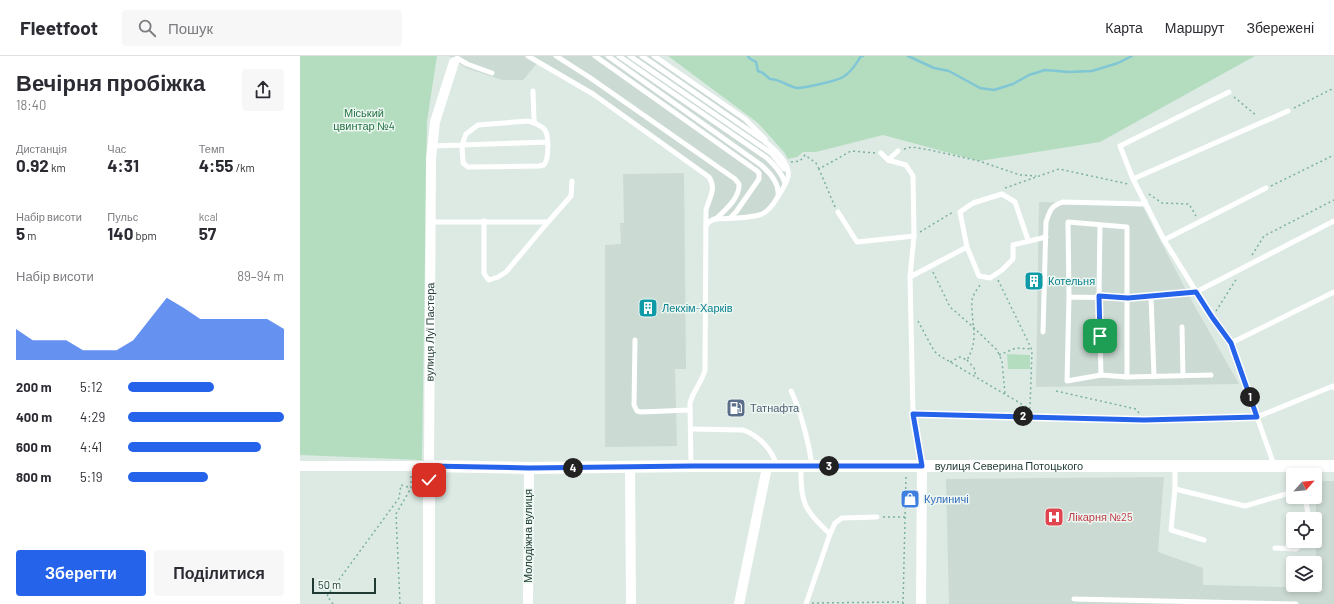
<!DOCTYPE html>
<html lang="uk">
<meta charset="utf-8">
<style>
body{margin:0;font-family:Barlow,sans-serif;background:#f7f7f7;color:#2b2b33;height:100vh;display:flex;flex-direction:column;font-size:15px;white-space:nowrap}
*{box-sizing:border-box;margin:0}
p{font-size:13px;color:#7c7c81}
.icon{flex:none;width:22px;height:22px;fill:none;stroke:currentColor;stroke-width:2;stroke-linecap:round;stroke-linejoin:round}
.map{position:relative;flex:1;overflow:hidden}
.panel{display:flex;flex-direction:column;background:#fff;width:300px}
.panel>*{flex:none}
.needle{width:26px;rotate:63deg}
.buttons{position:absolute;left:986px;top:412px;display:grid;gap:8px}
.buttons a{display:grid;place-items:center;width:36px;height:36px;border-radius:4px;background:#fff;box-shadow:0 2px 6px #0003;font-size:20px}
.scale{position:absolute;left:12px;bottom:10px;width:64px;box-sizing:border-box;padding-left:4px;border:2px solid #1e3a33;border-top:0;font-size:11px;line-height:14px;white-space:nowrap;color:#1e3a33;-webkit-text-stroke:3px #edf7f2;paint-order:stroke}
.pin{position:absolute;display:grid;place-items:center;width:34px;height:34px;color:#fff;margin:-17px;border-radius:8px;box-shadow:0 2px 6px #0006}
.km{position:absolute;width:20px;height:20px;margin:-10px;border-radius:50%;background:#222;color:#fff;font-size:11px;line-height:20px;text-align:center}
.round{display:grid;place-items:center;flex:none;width:42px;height:42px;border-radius:4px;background:#f7f7f7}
.head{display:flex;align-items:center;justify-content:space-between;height:68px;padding:0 16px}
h1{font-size:22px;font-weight:700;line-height:30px}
.stats{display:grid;grid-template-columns:repeat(3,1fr);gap:6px;height:68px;padding:4px 16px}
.stats div{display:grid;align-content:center}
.stats b{font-size:17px;font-weight:700}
.stats small{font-size:11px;font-weight:400}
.stats p{font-size:11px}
.chart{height:112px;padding:8px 16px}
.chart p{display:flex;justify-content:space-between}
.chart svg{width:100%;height:72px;margin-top:4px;fill:#2563eb;opacity:.7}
.action{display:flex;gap:8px;margin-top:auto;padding:8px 16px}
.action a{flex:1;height:46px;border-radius:4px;background:#2563eb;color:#fff;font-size:16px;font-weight:700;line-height:46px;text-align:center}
.action a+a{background:#f7f7f7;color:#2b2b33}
ul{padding:0 16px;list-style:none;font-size:13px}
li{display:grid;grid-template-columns:64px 48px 1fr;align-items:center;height:30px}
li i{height:10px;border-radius:5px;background:#2563eb}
header{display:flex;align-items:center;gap:24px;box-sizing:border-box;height:56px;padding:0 20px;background:#fff;border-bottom:1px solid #e1e1e2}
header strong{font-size:19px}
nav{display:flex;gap:22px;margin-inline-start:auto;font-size:14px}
.search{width:280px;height:36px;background:#f7f7f7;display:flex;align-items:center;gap:10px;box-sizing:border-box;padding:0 14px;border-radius:4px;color:#7c7c81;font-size:15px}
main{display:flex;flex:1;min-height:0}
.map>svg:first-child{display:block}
.built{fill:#cbdad3}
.green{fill:#b4ddc0}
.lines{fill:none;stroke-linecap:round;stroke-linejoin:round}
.stream{stroke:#80c6d4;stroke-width:2.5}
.path{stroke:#7bb0a0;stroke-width:1.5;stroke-dasharray:2 3;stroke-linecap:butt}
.service{stroke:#fff;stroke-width:5}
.minor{stroke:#fff;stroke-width:10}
.tertiary{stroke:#fff;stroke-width:12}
.route-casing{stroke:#fff;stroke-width:8}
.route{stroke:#2563eb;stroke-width:5}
.labels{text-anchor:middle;stroke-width:3;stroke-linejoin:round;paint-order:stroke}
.park-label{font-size:11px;fill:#267345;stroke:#edf7f2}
.culture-label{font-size:11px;fill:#0d838f;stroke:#edf7f2;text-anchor:start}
.street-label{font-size:11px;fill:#1e3a33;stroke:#edf7f2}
.service-label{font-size:11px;fill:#4e5e75;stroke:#edf7f2;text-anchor:start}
.shop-label{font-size:11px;fill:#366cbe;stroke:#edf7f2;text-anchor:start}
.health-label{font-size:11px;fill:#be3a42;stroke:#edf7f2;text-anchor:start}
</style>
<header>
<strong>Fleetfoot</strong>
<div class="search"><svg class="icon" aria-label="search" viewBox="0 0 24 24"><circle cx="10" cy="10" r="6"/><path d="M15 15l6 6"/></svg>Пошук</div>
<nav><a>Карта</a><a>Маршрут</a><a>Збережені</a></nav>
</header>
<main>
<section class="panel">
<div class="head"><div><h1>Вечірня пробіжка</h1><p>18:40</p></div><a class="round"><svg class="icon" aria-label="share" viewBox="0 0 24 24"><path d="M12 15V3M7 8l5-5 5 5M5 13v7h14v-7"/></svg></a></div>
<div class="stats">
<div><p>Дистанція</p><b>0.92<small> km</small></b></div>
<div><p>Час</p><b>4:31</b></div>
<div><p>Темп</p><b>4:55<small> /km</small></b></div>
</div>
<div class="stats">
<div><p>Набір висоти</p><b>5<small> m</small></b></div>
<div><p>Пульс</p><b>140<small> bpm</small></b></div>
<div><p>kcal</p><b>57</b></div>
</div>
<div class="chart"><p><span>Набір висоти</span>89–94 m</p>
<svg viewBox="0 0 160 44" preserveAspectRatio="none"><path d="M0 44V25L10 32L20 32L30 32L40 38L50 38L60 38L70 32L80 19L90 6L100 12L110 19L120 19L130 19L140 19L150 19L160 25V44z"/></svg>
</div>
<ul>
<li><b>200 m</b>5:12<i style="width:55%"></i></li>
<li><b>400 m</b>4:29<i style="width:100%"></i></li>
<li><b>600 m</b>4:41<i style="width:85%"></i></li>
<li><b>800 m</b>5:19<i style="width:51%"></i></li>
</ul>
<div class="action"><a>Зберегти</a><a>Поділитися</a></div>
</section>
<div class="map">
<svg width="1034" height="548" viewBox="0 0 1034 548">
<rect width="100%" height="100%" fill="#ddeae4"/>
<g class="built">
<polygon points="150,0 354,0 445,63 481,101 488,119 474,148 461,159 409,166 406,154 413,133 411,124 293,38 238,6 223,24 202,24 166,12 150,1"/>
<polygon points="384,117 386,313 375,313 377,390 305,391 305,189 321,188 320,167 324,167 323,118"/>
<polygon points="739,146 842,149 889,240 939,328 736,331"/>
<polygon points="864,421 858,496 903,512 903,529 1016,532 1016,425 1034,425 1034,548 649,548 646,423"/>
</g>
<g class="green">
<polygon points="0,0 137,0 127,65 122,404 0,399"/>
<polygon points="368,0 955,0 800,86 679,105 583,79 516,96 503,96 497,101 488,103 484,96 458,67"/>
<polygon points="707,298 730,299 730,313 708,313"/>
</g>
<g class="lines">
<g class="stream">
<path d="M448 0 449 2 456 6 458 15 463 17 470 23C480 23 487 30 497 32 504 32 537 25 543 21 550 17 557 7 561 0H563"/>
<polyline points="608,0 634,12 649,15 680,32 694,34 713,28 729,19 745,14 769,16 792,15 818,7 832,0"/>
</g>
<g class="path">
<polyline points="934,41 957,60"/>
<polyline points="994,52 1034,32"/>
<polyline points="604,93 612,91 630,94 679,105 720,119 736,120"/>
<polyline points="491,106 500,105 505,99 516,107 519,113"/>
<polyline points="971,130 1034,99"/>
<polyline points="705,132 759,113 828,128"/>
<polyline points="849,138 862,147 889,148 896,160"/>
<polyline points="535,151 519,113 551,95 575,97"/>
<polyline points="620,176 653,156"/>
<polyline points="952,199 964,180 1034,144"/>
<polyline points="633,216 650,251 672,270 697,294 702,305 705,338"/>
<polyline points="698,224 732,294 730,352"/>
<polyline points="916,255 937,222"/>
<polyline points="618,265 634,295 640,300 730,353"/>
<polyline points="699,299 716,292 732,293"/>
<polyline points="667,304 674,312 676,321"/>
<path d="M650 306 660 301 667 304C678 285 673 274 672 254 672 250 671 245 673 241 674 237 678 232 681 228"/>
<polyline points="756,335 836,353 839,357"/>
<polyline points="583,461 605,461"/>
<polyline points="512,547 603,546"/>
<polyline points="33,548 27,540 99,442 101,429 111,432"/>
<polyline points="100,548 96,458 111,432 111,418"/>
<polyline points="603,548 606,420"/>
</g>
<g class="service">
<path d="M228 0 293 38 409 121C417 133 409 142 406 154L405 314C402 326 393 335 390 347L391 409"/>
<path d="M256 0 289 21 435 123 439 128C440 142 425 154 416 163"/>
<polyline points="295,0 457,115 459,117 459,123 436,156 430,162"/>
<path d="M308 0 461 109C469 116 480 127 478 140"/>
<path d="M319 0 467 102C474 109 483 118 485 128"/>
<polyline points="330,0 471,97 484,113"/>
<path d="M342 0 463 84C473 92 491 107 488 121 486 129 481 135 477 142 473 149 467 157 459 159 445 163 428 162 414 163L409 166 406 170"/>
<polyline points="354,0 445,63 465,83"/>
<polyline points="157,2 167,8 192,17"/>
<polyline points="233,35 234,64 235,67"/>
<polyline points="929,36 820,90 833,123 864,184 912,261 931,287 974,409"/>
<path d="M132 90 162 89 163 107 168 111 239 110 244 109C249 103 249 80 245 74 241 69 234 67 228 65L178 69 166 78 162 89 247 86"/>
<polyline points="581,97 588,104 606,109 613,120 614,180"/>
<polyline points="588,104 598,95"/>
<polyline points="833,123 988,55"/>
<polyline points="538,156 557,186 614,180 610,221"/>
<polyline points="184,165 184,217 187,222 189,224 198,221 206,216 248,166"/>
<polyline points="131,166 248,166 271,140 272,125"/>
<polyline points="800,169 799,240 801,319"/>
<polyline points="746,181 713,189 713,203 702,214 690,222 679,220 667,191 610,221 613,358 844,364 957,361 1033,330 1034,332"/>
<polyline points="864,184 966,132"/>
<polyline points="667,191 660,156 673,147 702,138 715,146 728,184"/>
<polyline points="851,240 854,320"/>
<polyline points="769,241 768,166 827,171 827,321 801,319 767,325 769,241 828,242 896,236 1034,165"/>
<polyline points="882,271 883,320"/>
<path d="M743 276 746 166C750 154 751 150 763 146L843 148 845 145"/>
<polyline points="335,284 334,349 337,355 341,356 390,354"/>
<polyline points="931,287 1034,236"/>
<polyline points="827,321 911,319"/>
<path d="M491 335C501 355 509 388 512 410"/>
<polyline points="613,358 621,409"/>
<path d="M391 373 443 374C458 379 473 394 476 409"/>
<path d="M501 410C500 447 504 453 530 478L535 467 542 462 577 461"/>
<polyline points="875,410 875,433 945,450 993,436"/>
<polyline points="875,433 871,474 904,484"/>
<polyline points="1005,441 1009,463"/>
<polyline points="975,492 996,493 1005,485"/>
<polyline points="774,543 996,548"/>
<polyline points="506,548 530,478"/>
</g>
<g class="minor">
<path id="s1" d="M0 410H129L131 103 135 66 154 6"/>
<polyline points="330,412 331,548"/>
<polyline points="228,548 229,412"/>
<polyline points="439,548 467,411"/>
<polyline points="621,548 622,410"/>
</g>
<path class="tertiary" id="s2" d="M129 548V410L229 412 392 410H1034"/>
</g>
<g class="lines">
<g class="route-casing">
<polyline id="route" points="129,424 129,410 229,412 392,410 622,410 613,358 844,364 957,361 931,287 912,261 896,236 828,242 799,240 800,280"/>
</g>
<use href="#route" class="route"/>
</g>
<defs>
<g id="building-square" transform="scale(1)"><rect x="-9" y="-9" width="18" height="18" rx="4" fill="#0f9aa8" stroke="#edf7f2"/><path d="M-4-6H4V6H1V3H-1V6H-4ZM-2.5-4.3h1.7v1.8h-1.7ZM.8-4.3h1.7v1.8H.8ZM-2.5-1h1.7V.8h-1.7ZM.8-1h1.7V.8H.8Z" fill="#fff"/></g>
<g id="fuel-square" transform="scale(1)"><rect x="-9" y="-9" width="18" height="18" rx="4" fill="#5c6f8a" stroke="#edf7f2"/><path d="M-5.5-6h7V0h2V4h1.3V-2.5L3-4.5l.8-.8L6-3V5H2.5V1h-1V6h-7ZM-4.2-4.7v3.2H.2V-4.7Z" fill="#fff"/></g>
<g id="shop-square" transform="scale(1)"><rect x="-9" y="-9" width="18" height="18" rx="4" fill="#3f7fe0" stroke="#edf7f2"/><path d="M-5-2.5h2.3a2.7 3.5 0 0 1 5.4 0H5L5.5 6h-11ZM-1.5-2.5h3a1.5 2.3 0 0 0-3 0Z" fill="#fff"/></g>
<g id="hospital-square" transform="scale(1)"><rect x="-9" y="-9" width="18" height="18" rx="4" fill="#e0444e" stroke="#edf7f2"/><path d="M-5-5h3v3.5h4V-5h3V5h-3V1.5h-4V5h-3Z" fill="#fff"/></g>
</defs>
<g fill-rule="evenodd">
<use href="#building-square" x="734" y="225"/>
<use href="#building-square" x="348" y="252"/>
<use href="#fuel-square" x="436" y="352"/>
<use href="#shop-square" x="610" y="443"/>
<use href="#hospital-square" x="754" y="461"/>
</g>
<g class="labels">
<g class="park-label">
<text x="64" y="61">Міський<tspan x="64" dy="13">цвинтар №4</tspan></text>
</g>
<g class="culture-label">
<text x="748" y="229">Котельня</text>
<text x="362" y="256">Лекхім-Харків</text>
</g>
<g class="street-label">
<text dy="4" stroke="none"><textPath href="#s1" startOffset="263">вулиця Луї Пастера</textPath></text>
<text dy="4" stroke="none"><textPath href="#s2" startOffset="718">вулиця Северина Потоцького</textPath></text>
<text transform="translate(228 480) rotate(-90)" y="4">Молодіжна вулиця</text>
</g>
<g class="service-label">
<text x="450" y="356">Татнафта</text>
</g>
<g class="shop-label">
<text x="624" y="447">Кулиничі</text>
</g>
<g class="health-label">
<text x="768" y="465">Лікарня №25</text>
</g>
</g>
</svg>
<div class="buttons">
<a><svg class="needle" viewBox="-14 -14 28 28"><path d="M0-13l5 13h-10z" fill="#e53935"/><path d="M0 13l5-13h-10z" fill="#7c7c81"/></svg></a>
<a><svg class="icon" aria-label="locate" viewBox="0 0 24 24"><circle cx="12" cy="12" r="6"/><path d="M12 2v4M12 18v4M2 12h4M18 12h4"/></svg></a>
<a><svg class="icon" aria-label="layers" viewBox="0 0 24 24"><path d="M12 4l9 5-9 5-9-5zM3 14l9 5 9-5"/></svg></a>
</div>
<div class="scale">50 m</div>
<div class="pin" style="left:800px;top:280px;background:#1e9e55"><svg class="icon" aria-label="arrive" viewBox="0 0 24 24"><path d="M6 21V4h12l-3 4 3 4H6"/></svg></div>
<div class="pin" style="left:129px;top:424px;background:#d93025"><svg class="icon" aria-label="check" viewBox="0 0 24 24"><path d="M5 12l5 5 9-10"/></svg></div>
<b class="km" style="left:950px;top:341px">1</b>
<b class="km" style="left:723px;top:360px">2</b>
<b class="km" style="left:529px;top:410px">3</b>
<b class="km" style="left:273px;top:412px">4</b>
</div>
</main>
